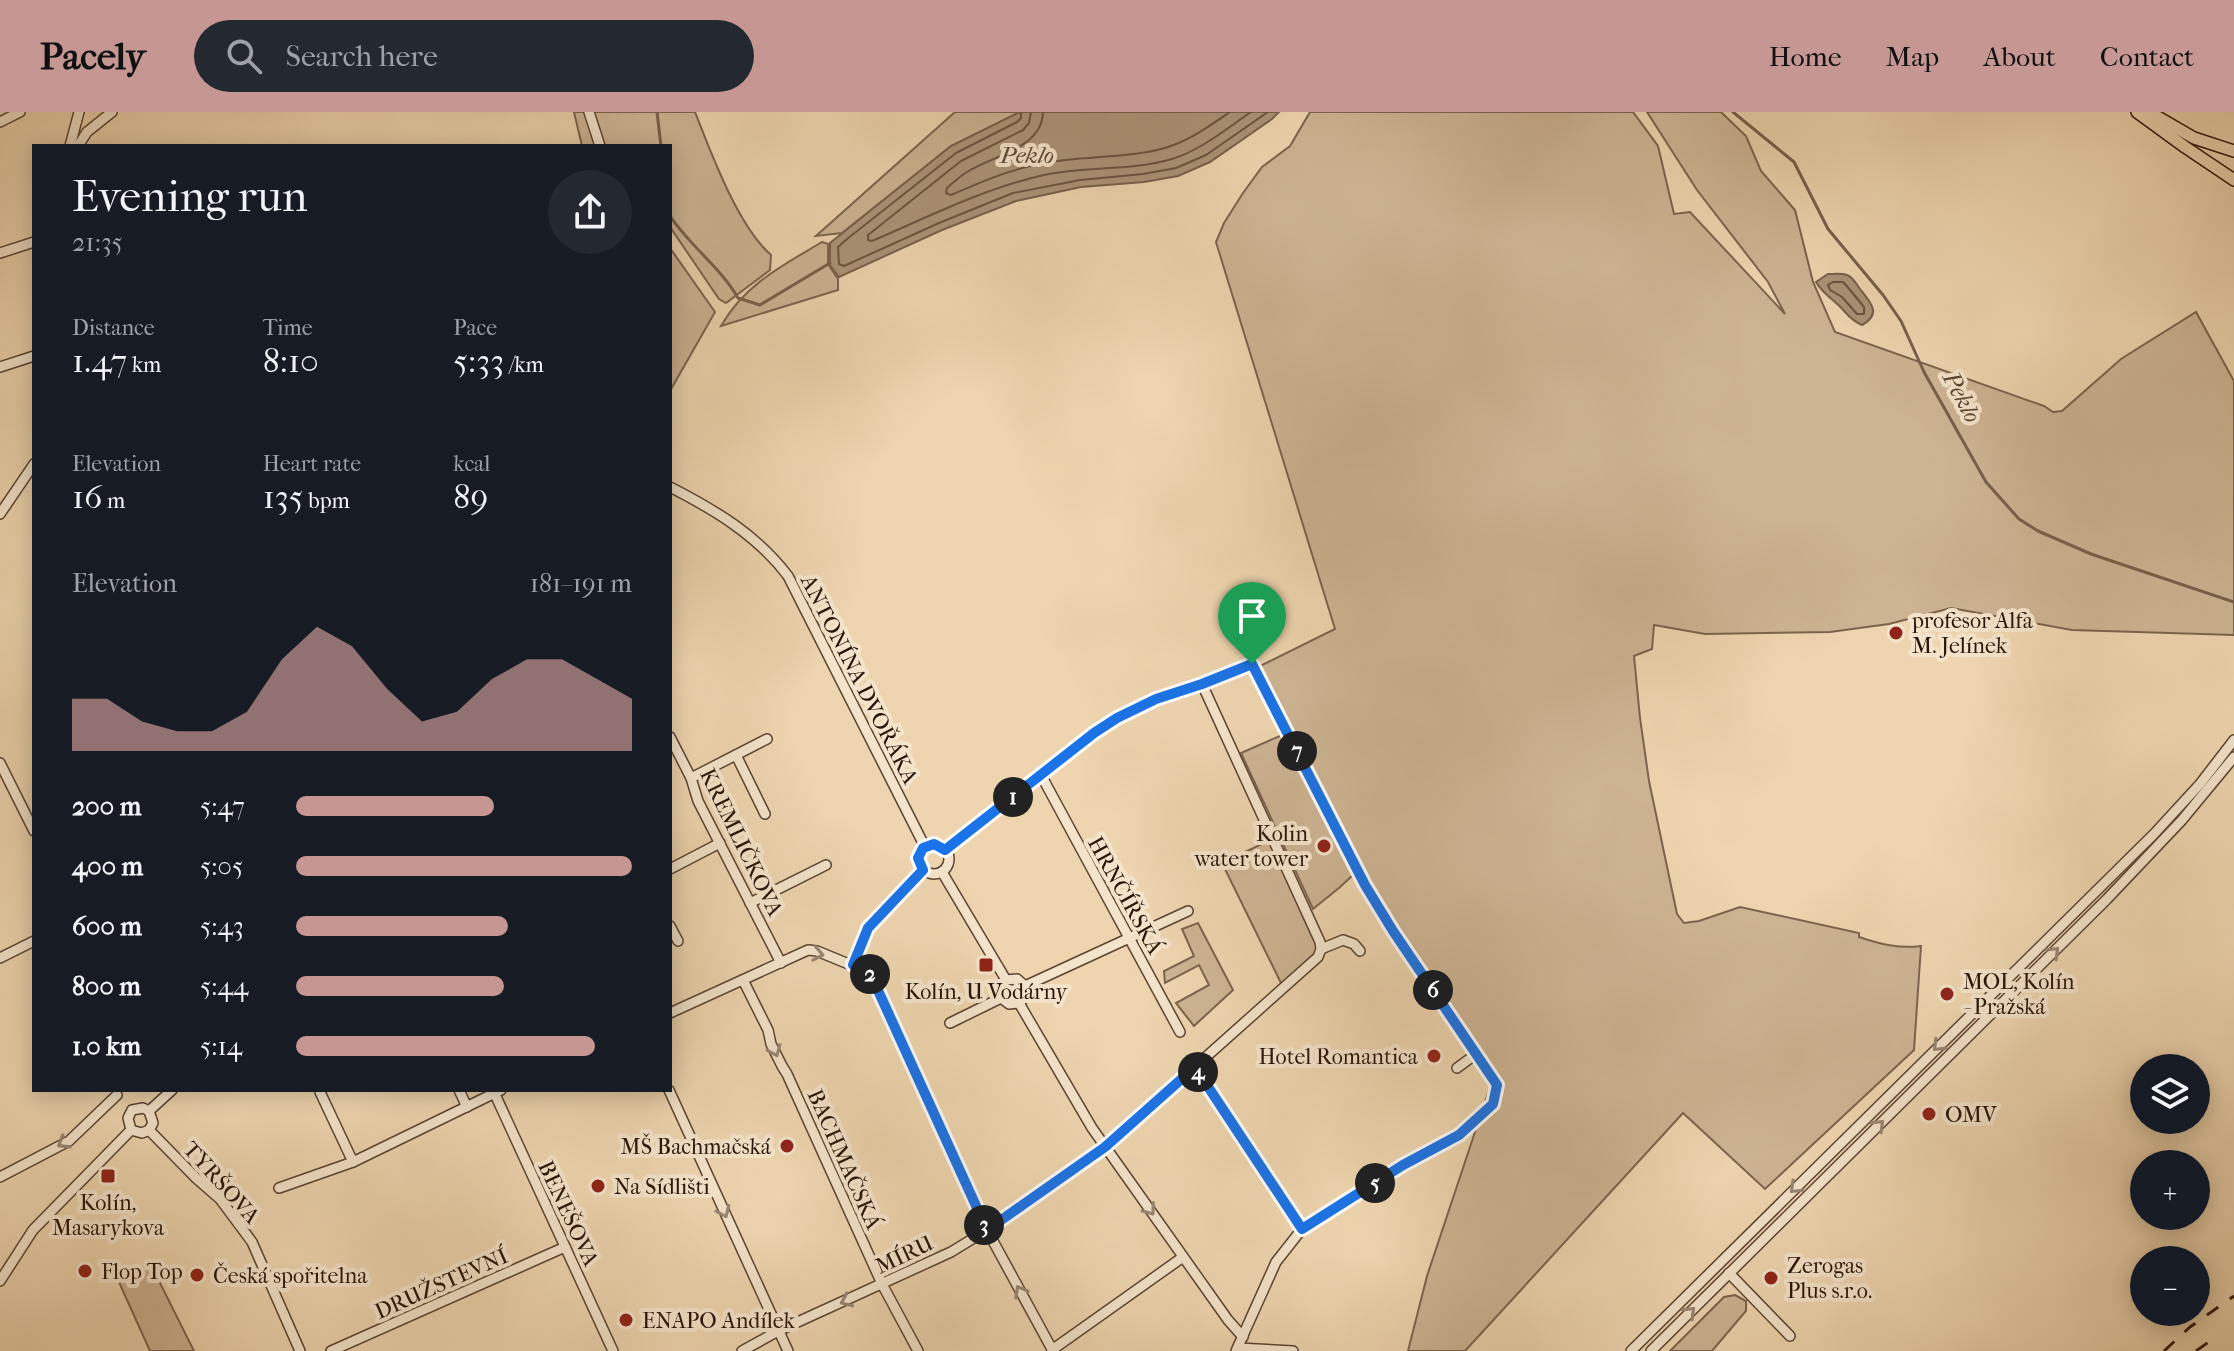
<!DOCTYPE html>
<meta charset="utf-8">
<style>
body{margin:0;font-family:"IM FELL French Canon",serif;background:#242831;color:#f1f3f6;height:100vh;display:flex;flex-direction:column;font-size:30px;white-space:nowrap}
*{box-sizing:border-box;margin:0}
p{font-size:26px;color:#9ea1a6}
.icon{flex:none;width:44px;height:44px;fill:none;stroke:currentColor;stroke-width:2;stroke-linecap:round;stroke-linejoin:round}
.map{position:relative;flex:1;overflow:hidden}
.sheet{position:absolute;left:32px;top:32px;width:640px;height:948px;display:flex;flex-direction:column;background:#171b24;border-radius:0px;box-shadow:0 4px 20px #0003}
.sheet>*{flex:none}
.controls{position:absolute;left:2130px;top:942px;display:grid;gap:16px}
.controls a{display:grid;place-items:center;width:80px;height:80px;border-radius:50%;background:#171b24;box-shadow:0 4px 20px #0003;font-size:40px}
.pin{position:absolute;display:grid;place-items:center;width:68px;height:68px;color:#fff;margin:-82px -34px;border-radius:50% 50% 50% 0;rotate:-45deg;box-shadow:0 0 8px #0007}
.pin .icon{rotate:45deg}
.km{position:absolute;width:40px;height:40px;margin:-20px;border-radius:50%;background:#222;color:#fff;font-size:22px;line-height:40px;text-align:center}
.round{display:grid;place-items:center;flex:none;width:84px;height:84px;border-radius:42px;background:#242831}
.head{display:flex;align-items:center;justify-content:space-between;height:136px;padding:0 40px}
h1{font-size:44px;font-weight:600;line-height:60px}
.metrics{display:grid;grid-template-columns:repeat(3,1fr);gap:12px;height:136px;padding:8px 40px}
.metrics div{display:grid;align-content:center}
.metrics b{font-size:34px;font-weight:600}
.metrics small{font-size:22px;font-weight:400}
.metrics p{font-size:22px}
.chart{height:224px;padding:16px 40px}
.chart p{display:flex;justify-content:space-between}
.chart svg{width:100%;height:144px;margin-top:8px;fill:#c59692;opacity:.7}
ul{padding:0 40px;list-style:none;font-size:26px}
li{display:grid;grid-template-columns:128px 96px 1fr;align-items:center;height:60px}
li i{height:20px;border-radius:10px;background:#c59692}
header{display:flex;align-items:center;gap:48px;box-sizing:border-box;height:112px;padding:0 40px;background:#c59692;color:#111}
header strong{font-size:38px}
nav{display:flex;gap:44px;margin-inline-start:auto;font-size:28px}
.search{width:560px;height:72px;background:#242831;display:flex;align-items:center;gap:20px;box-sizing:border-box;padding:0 28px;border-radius:44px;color:#9ea1a6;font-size:30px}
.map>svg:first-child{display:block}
.green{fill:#cdb493;stroke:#7b644e;stroke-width:2}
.water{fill:#ab9377;stroke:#77604b;stroke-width:2}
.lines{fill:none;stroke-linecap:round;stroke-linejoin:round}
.shore{stroke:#6a5440;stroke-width:2}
.stream{stroke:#77604b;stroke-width:3}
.minor-casing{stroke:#5a4432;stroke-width:12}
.major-casing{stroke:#291409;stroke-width:14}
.minor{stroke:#f4e4cb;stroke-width:9}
.major{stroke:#eed5af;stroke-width:11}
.rail{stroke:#291409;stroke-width:3;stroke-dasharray:14 14;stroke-linecap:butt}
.oneway{stroke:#998674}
.route-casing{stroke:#fff;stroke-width:16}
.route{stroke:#1a73e8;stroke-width:10}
.poi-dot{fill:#8f2418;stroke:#f4e4cb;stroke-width:3}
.labels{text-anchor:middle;stroke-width:8;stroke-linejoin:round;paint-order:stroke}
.poi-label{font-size:22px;fill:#291409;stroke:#f4e4cb;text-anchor:start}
.street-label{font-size:22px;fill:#291409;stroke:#f4e4cb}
.water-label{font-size:24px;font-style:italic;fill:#5d4735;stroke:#f4e4cb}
</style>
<header>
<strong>Pacely</strong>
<div class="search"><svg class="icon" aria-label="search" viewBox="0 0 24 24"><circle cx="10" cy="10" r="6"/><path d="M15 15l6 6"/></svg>Search here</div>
<nav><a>Home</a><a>Map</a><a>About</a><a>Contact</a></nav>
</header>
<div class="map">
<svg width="2234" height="1239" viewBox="0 0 2234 1239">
<rect width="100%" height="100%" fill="#eed5af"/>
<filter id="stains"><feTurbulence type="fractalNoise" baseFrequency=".0025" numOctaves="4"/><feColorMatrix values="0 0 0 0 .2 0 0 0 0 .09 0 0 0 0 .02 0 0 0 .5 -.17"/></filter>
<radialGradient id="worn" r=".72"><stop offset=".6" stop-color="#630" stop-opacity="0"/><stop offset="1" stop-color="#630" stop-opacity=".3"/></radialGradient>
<g class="green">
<path d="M574 0H695C711 41 738 114 771 143L770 158 726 191 719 187 670 115V34H582Z"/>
<polygon points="955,0 1020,0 951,34 842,121 816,124"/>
<path d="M1310 0H1633L1658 34 1674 102 1690 100 1785 202 1768 170 1697 78 1647 0H1721L1746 24 1761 59 1795 98 1813 170 1835 220 2044 294 2053 300 2062 299 2121 247 2196 200 2234 269V523L2072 518 1951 496 1889 512 1830 520 1705 522 1654 513 1652 537 1634 544 1640 606 1649 669 1677 802 1684 811 1699 809 1740 795 1859 821V825C1880 832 1899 837 1921 834L1914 938 1765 1077 1683 1001 1465 1239H1408L1427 1164 1494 963 1395 817 1258 555 1335 517 1216 130 1224 111 1243 81 1262 55 1290 34Z"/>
<path d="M822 130 828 132V152L838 167V178L721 214C745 172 782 154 822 130Z"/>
<polygon points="670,136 715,200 670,279"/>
<polygon points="1282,623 1353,763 1339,776 1313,797 1241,641"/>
<polygon points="1270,728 1318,836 1315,843 1282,873 1222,751"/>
<polygon points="1198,811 1233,878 1194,914 1176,891 1209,873 1199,853 1165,871 1164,859 1194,844 1182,817"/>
<polygon points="150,1151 194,1239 150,1239 118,1168"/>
<polygon points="1735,1183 1746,1189 1746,1199 1712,1239 1670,1239 1724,1185"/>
</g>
<g class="water">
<polygon points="1020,0 1279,0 1272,7 1210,50 1178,64 1144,70 1081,75 1016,89 942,118 839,165 830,153 830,131 951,34"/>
<path d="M1828 162C1833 162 1842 161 1847 163 1853 165 1857 173 1860 177 1871 191 1882 202 1862 213 1849 208 1845 198 1835 190 1827 183 1822 180 1816 170Z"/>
</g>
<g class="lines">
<g class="shore">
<polyline points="1021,0 1021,6 1017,10 956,41 847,127 838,135 839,152 844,154 939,111 1013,81 1080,68 1143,62 1176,56 1206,43 1268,0"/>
<path d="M1031 0 1029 11 1023 18 961 49 868 123V128L872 129C928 105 985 76 1044 63 1086 54 1131 59 1172 47 1201 38 1226 17 1251 0"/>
<path d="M1043 0C1042 37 993 43 967 60 960 64 953 71 947 76L946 81 951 83C981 70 1011 57 1044 51 1084 43 1134 47 1171 34 1193 26 1211 13 1230 0"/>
<polygon points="1833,170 1843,170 1846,173 1864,195 1864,202 1857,202 1842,185 1830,178 1828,173"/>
</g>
<g class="stream">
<polyline points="657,0 661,34"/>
<polyline points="1733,0 1794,50 1828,117 1883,183 1901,209 1924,260 1986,370 2019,407 2038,419 2091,442 2234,490"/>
<path d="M670 104C690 134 720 155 738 186L760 193 830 151"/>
</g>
<g class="minor-casing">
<g id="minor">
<polyline points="589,0 600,34"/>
<polyline points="0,10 20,0"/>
<polyline points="70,34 79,0"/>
<polyline points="78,34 87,20 112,0"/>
<polyline points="0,141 34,130"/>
<polyline points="0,255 34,244"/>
<path d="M670 375C715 398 757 423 788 464L925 735"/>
<polyline points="0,402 34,352"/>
<polyline points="670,625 691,666 698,689 781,851"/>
<polyline points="736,643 765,702"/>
<polyline points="0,651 34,719"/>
<polyline points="1041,663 1180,920"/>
<polyline points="691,666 767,627"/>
<circle cx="934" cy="747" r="15"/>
<polyline points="945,738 1094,621 1117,606 1156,587 1202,572 1252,552 1365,773 1393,819 1497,973 1493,992 1459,1023 1403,1053 1302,1117 1276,1150 1236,1239"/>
<polyline points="670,757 720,731"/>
<polyline points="942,760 1006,868"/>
<polyline points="750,791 826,753"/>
<polyline points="670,814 678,829"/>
<polyline points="1321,837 1343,828 1354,832 1360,839"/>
<polyline points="0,846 34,829"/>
<polyline points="853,853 868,816 923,758"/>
<polyline points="743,868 768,918 771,932 782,954 787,962 882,1172 918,1239"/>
<polyline points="1006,868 1017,867 1025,874 1025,885 1019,891"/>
<polyline points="1006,868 999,878 1001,886 1009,892 1019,891"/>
<polyline points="1025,874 1188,799"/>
<polyline points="1019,891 1092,1016 1228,1208 1243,1225"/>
<polyline points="670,901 808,838 817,839 868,860 987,1118 1053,1239"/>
<polyline points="950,911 1001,886"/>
<polyline points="1195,955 1302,1117"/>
<polyline points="1457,956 1476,942"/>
<polyline points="459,978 467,995"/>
<polyline points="493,978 613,1239"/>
<polyline points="669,978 788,1239"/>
<polyline points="320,980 353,1050"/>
<polyline points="149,999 172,978"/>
<polyline points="131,1018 142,1021 149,1018 153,1011 149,999"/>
<polyline points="131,1018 128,1006 132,998 143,996 149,999"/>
<polyline points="149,1018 196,1066 220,1087 252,1130 300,1239"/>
<polyline points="0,1065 69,1029 117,983"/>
<polyline points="279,1076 353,1050 501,978"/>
<polyline points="1729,1161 1790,1224"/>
<polyline points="0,1169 33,1118 131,1018"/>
<polyline points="1238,1236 1293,1239"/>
<polyline points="1052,1238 1183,1145"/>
<polyline points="331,1239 565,1135"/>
<polyline points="742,1239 778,1219 951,1140 987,1118 1105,1035 1318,845 1321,837 1320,830 1202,572"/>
<polyline points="1631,1239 2154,722 2200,672 2234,628"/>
<polyline points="1651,1239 2107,787 2182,708 2234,645"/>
</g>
</g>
<g class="major-casing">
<g id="major">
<polyline points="2137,0 2185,35 2234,68"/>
<polyline points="2149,0 2194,26 2234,39"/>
</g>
</g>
<use href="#minor" class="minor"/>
<use href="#major" class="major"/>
<g class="rail">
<polyline points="2164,1239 2190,1215 2234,1184"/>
<polyline points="2196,1239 2210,1229"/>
</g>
</g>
<defs><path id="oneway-chevron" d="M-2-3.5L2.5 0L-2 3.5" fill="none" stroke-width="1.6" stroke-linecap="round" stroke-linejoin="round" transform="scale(2)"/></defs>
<g class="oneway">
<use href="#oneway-chevron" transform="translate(2054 840) rotate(-45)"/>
<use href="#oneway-chevron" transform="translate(818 842) rotate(11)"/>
<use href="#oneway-chevron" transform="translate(1938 934) rotate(135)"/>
<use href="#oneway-chevron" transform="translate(775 939) rotate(67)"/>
<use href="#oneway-chevron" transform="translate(1879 1013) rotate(-45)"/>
<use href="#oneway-chevron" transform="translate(63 1031) rotate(149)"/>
<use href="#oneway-chevron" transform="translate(1795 1076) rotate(136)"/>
<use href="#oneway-chevron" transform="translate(1150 1098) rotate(54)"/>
<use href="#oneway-chevron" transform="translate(724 1100) rotate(66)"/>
<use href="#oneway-chevron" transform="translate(1020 1179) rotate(-119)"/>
<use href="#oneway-chevron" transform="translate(846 1189) rotate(156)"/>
<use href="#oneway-chevron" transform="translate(1690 1200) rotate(-45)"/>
</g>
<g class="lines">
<g class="route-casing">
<polygon id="route" points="1252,552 1365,773 1393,819 1497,973 1493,992 1459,1023 1403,1053 1302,1117 1195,955 1105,1035 987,1118 871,863 864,857 853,853 868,816 923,758 918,746 923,736 934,732 945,738 1094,621 1117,606 1156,587 1202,572"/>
</g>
<use href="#route" class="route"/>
</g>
<g class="poi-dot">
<circle cx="1896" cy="521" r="8"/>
<circle cx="1324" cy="734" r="8"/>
<rect x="978" y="845" width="16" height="16" rx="4"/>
<circle cx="1947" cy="882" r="8"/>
<circle cx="1434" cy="944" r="8"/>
<circle cx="1929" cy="1002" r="8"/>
<circle cx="787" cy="1034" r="8"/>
<rect x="100" y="1056" width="16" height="16" rx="4"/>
<circle cx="598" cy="1074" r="8"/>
<circle cx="85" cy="1159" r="8"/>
<circle cx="197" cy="1163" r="8"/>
<circle cx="1771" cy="1166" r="8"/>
<circle cx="626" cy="1208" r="8"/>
</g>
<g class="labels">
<g class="poi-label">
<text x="1912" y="516">profesor Alfa<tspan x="1912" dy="25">M. Jelínek</tspan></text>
<text x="1308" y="729" text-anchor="end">Kolin<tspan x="1308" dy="25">water tower</tspan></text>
<text x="1963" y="877">MOL, Kolín<tspan x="1963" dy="25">- Pražská</tspan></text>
<text x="986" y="887" text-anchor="middle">Kolín, U Vodárny</text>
<text x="1418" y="952" text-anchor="end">Hotel Romantica</text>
<text x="1945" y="1010">OMV</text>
<text x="771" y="1042" text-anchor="end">MŠ Bachmačská</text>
<text x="614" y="1082">Na Sídlišti</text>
<text x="108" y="1098" text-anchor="middle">Kolín,<tspan x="108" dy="25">Masarykova</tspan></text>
<text x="1787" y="1161">Zerogas<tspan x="1787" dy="25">Plus s.r.o.</tspan></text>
<text x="101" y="1167">Flop Top</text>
<text x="213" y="1171">Česká spořitelna</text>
<text x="642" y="1216">ENAPO Andílek</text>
</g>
<g class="street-label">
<text transform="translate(860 567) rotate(63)" y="8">ANTONÍNA DVOŘÁKA</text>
<text transform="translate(742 730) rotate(64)" y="8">KREMLIČKOVA</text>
<text transform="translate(1126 783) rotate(61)" y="8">HRNČÍŘSKÁ</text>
<text transform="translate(845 1047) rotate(66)" y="8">BACHMAČSKÁ</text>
<text transform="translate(222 1070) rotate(48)" y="8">TYRŠOVA</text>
<text transform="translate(569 1101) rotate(65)" y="8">BENEŠOVA</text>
<text transform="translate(904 1142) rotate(-25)" y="8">MÍRU</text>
<text transform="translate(441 1171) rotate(-24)" y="8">DRUŽSTEVNÍ</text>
</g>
<g class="water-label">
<text x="1027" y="51">Peklo</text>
<text transform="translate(1962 285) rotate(62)" y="8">Peklo</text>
</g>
</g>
<rect width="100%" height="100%" filter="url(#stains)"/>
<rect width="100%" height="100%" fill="url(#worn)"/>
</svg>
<div class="controls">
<a><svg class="icon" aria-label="layers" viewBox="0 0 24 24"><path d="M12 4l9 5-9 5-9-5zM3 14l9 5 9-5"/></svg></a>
<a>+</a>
<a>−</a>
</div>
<div class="pin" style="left:1252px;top:552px;background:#1e9e55"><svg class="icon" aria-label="arrive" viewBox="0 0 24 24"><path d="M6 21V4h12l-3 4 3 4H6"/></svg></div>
<b class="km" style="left:1013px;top:685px">1</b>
<b class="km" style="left:870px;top:862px">2</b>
<b class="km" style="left:984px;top:1113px">3</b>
<b class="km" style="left:1198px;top:960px">4</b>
<b class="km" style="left:1375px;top:1071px">5</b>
<b class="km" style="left:1433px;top:878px">6</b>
<b class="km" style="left:1297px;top:639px">7</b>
<section class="sheet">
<div class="head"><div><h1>Evening run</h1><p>21:35</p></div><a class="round"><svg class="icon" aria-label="share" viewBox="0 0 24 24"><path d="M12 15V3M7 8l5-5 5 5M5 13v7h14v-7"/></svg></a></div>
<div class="metrics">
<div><p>Distance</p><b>1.47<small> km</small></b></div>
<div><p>Time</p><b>8:10</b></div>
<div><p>Pace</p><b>5:33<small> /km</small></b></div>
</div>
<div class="metrics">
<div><p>Elevation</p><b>16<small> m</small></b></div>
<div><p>Heart rate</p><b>135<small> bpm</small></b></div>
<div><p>kcal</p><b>89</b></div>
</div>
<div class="chart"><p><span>Elevation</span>181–191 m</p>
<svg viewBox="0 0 160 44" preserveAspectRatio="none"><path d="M0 44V28L10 28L20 35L30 38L40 38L50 32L60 16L70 6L80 12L90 25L100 35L110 32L120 22L130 16L140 16L150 22L160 28V44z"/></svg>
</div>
<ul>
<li><b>200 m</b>5:47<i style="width:59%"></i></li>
<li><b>400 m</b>5:05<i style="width:100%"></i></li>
<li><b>600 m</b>5:43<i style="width:63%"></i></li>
<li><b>800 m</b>5:44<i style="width:62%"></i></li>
<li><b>1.0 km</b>5:14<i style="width:89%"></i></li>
</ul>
</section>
</div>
